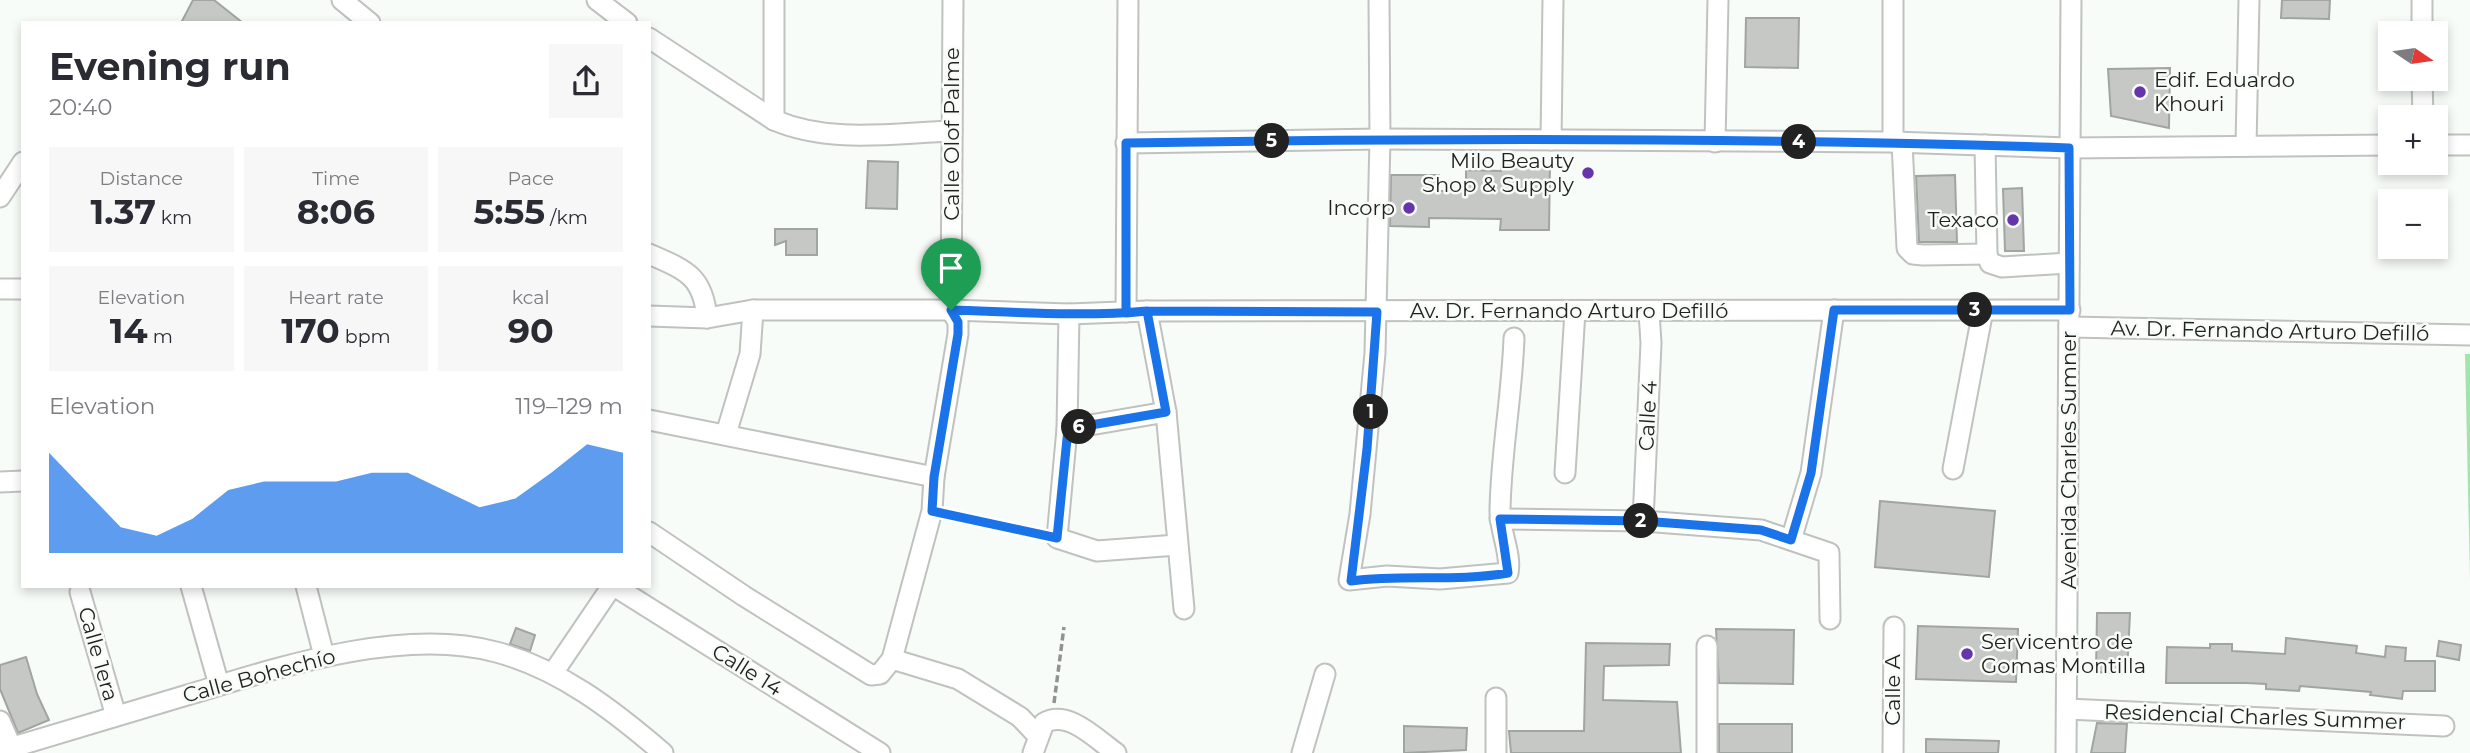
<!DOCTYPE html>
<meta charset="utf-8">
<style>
body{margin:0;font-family:Montserrat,sans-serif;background:#f7f7f7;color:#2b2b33;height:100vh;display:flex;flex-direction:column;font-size:26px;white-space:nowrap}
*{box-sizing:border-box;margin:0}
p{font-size:23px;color:#7c7c81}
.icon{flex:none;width:38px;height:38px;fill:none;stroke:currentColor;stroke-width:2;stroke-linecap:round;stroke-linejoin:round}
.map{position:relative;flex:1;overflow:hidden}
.drawer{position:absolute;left:21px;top:21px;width:630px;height:567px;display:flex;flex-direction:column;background:#fff;border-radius:0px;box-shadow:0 4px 10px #0003}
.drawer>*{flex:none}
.needle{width:46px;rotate:103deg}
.tools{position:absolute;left:2378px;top:21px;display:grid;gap:14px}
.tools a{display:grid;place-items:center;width:70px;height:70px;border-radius:0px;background:#fff;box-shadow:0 4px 10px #0003;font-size:35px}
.pin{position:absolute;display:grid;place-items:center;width:60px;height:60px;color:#fff;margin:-72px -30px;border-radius:50% 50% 50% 0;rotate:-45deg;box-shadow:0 0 7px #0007}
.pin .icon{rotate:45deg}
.km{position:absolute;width:35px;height:35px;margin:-18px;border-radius:50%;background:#222;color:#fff;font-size:19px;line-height:35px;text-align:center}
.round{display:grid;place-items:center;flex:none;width:74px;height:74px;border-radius:0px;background:#f7f7f7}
.summary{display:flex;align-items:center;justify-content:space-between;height:119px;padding:0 28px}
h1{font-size:38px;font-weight:700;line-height:52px}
.stats{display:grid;grid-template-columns:repeat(3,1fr);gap:10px;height:119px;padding:7px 28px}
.stats div{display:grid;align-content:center;border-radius:0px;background:#f7f7f7;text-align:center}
.stats b{font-size:35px;font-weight:700}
.stats small{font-size:19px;font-weight:400}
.stats p{font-size:19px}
.chart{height:196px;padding:14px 28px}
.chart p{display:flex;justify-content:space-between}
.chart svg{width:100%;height:126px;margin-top:7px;fill:#1a73e8;opacity:.7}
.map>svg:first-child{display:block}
.green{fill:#a3e4ab}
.building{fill:#c5c8c5;stroke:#a1a5a2;stroke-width:2}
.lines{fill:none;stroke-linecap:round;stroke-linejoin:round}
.minor-casing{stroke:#bfc2bf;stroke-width:23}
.path{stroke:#909390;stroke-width:3.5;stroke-dasharray:7 3.5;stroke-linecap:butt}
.minor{stroke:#fff;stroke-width:19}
.route-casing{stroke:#fff;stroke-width:14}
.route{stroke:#1a73e8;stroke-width:9}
.poi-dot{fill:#6635ac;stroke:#f8fcf8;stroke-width:2.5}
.labels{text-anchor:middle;stroke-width:5;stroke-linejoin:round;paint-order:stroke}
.poi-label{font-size:21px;fill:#1f201f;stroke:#f8fcf8;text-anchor:end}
.street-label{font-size:21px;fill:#1f201f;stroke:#f8fcf8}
</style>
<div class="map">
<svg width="2470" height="753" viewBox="0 0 2470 753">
<rect width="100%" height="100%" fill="#f8fcf8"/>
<polygon class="green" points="2465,354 2470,354 2470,579"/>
<g class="building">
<polygon points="193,0 214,0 243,23 181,23"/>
<polygon points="2282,0 2330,0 2329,19 2281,18"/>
<polygon points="1746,18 1799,18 1798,68 1745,67"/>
<polygon points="2170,68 2169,128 2111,116 2108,69"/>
<polygon points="868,161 898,162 897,209 866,208"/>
<polygon points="1501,165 1550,166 1549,230 1500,230 1501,219 1429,218 1429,227 1390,226 1391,175 1439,175 1439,191 1466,191 1466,170 1501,171"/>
<polygon points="1955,175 1957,242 1919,242 1916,176"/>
<polygon points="2022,188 2024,251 2005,251 2003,189"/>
<polygon points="775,229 817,229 817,255 786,255 786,241 775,245"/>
<polygon points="1880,501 1995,511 1989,577 1875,567"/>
<polygon points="2097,613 2130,613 2127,674 2096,672"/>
<polygon points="1918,626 2018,629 2016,682 1916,679"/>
<polygon points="516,628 535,635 530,651 510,644"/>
<polygon points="1716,629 1794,630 1793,684 1719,683"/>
<polygon points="2286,638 2357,646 2356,653 2385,657 2386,646 2406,648 2405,661 2435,661 2435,691 2403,691 2402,699 2370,695 2371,692 2300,686 2299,691 2266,689 2266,684 2246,683 2166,683 2167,647 2210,648 2210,644 2232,644 2232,651 2285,654"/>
<polygon points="2439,641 2461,645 2459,660 2437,656"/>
<polygon points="1586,643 1670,644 1669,665 1604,666 1603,700 1677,702 1681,753 1511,753 1509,731 1584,731"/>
<polygon points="26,657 37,694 49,720 18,733 0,689 0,665"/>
<polygon points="2097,723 2127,724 2125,753 2091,753"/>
<rect x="1719" y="724" width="73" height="29"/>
<polygon points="1404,726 1467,728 1466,750 1404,753"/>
<polygon points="1926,739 1999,741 1998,753 1926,753"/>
</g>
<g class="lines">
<g class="minor-casing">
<g id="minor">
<polyline points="342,0 370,23"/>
<polyline points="597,0 627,23"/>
<path d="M1379 0 1380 139 1375 353 1360 514 1349 580 1387 576 1440 579 1508 573C1512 554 1499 530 1500 510 1501 452 1512 396 1514 338"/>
<polyline points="2422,0 2422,33"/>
<path d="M649 38 774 120C830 144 893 133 952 131"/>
<polyline points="2422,79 2423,117"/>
<polyline points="774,120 774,0"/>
<polyline points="1551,140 1553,0"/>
<polyline points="1715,142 1718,0"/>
<polyline points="1893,142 1893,0"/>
<polyline points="1902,142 1907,248 1913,254 1923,255 1987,254"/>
<polyline points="1126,143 1380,139 1893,142 2069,148 2390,145"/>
<polyline points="1985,145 1987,254 1990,263 2002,267 2069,263"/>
<polyline points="2436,145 2470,145"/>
<polyline points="2246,146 2249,0"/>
<polyline points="0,197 23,162"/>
<path d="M649 254C686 270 703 276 707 318"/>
<polyline points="0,289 23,289"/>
<polyline points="1147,311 1166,412 1184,609"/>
<polyline points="1126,312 1128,0"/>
<polyline points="1069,314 1067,429 1057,538 1097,551 1177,545"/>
<polyline points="649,316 707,318 753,310 951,310 1069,314 1147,311 2070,310"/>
<polyline points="2069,327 2470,335"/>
<polyline points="649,420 934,477"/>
<polyline points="1067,429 1166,412"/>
<polyline points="726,434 750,354 753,310"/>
<polyline points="1953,469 1983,310"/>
<polyline points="1565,473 1575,311"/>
<polyline points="0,482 23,481"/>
<polyline points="1500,519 1643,521 1761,530 1829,553 1830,619"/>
<polyline points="1643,521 1651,343 1649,312"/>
<polyline points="649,532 744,596 871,675 880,674 892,659 932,511 934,477 958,334 958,322 951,310 953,0"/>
<polyline points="1791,540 1811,473 1834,310"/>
<polyline points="191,586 219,685"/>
<polyline points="306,586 324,656"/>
<polyline points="614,586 880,753"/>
<polyline points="80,592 116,716"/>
<polyline points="892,659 958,679 1020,717 1037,735"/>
<polyline points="553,673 612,586"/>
<polyline points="2067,709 2444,726"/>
<polyline points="0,721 14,753"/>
<path d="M0 751C65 732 129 712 194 693 283 666 403 627 496 652 560 669 613 710 663 753"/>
<path d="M1033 753 1044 723C1068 709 1096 739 1116 753"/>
<polyline points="1302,753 1325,674"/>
<polyline points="1496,753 1496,698"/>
<polyline points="1707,753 1707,646"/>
<polyline points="1893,753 1894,627"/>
<polyline points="2066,753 2071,0"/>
</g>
</g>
<g class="path">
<polyline points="950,515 1042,535"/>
<polyline points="1054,703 1064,627"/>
</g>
<use href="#minor" class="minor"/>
</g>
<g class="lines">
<g class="route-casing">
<path id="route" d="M951 310C1016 312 1082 317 1147 311L1377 312 1367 449 1351 581C1403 574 1456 582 1508 573L1500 519 1643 521 1761 530 1791 540 1811 473 1834 310H2070L2069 148C1755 137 1440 138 1126 143V313L1147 311 1166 412 1068 429 1057 538 932 511 934 477 958 334V322L951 310"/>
</g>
<use href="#route" class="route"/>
</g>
<g class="poi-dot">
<circle cx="2140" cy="92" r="7"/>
<circle cx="1588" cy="173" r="7"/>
<circle cx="1409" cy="208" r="7"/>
<circle cx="2013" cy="220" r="7"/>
<circle cx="1967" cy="654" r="7"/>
</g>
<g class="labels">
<g class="poi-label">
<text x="2154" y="87" text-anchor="start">Edif. Eduardo<tspan x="2154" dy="24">Khouri</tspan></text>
<text x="1574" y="168">Milo Beauty<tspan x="1574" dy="24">Shop &amp; Supply</tspan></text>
<text x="1395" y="215">Incorp</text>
<text x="1999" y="227">Texaco</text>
<text x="1981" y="649" text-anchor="start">Servicentro de<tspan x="1981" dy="24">Gomas Montilla</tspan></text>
</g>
<g class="street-label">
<text transform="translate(952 134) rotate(-90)" y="7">Calle Olof Palme</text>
<text x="1569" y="318">Av. Dr. Fernando Arturo Defilló</text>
<text transform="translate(2270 331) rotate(1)" y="7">Av. Dr. Fernando Arturo Defilló</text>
<text transform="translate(1648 416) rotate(-87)" y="7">Calle 4</text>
<text transform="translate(2069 460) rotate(-90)" y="7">Avenida Charles Sumner</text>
<text transform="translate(98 654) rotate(74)" y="7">Calle 1era</text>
<text transform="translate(747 670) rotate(32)" y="7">Calle 14</text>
<text transform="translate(259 676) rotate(-15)" y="7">Calle Bohechío</text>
<text transform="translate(1893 690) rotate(-90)" y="7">Calle A</text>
<text transform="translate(2255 717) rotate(2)" y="7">Residencial Charles Summer</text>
</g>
</g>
</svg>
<div class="tools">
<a><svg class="needle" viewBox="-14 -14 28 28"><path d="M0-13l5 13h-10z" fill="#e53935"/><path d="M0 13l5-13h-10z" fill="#7c7c81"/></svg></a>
<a>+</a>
<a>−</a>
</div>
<div class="pin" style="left:951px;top:310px;background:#1e9e55"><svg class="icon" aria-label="arrive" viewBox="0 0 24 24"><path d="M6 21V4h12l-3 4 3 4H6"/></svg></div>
<b class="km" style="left:1371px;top:412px">1</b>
<b class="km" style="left:1641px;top:521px">2</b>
<b class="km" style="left:1975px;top:310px">3</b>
<b class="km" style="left:1799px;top:142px">4</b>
<b class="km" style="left:1272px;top:141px">5</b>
<b class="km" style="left:1079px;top:427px">6</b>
<section class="drawer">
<div class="summary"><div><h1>Evening run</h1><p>20:40</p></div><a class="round"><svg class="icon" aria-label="share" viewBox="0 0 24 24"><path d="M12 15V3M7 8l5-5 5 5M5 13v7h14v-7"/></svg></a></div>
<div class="stats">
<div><p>Distance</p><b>1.37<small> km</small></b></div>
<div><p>Time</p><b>8:06</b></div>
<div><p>Pace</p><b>5:55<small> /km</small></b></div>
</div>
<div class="stats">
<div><p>Elevation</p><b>14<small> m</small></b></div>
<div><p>Heart rate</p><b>170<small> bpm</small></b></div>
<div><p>kcal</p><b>90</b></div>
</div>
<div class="chart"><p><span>Elevation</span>119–129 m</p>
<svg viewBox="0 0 160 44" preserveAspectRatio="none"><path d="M0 44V9L10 22L20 35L30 38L40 32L50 22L60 19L70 19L80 19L90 16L100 16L110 22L120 28L130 25L140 16L150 6L160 9V44z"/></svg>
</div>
</section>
</div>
